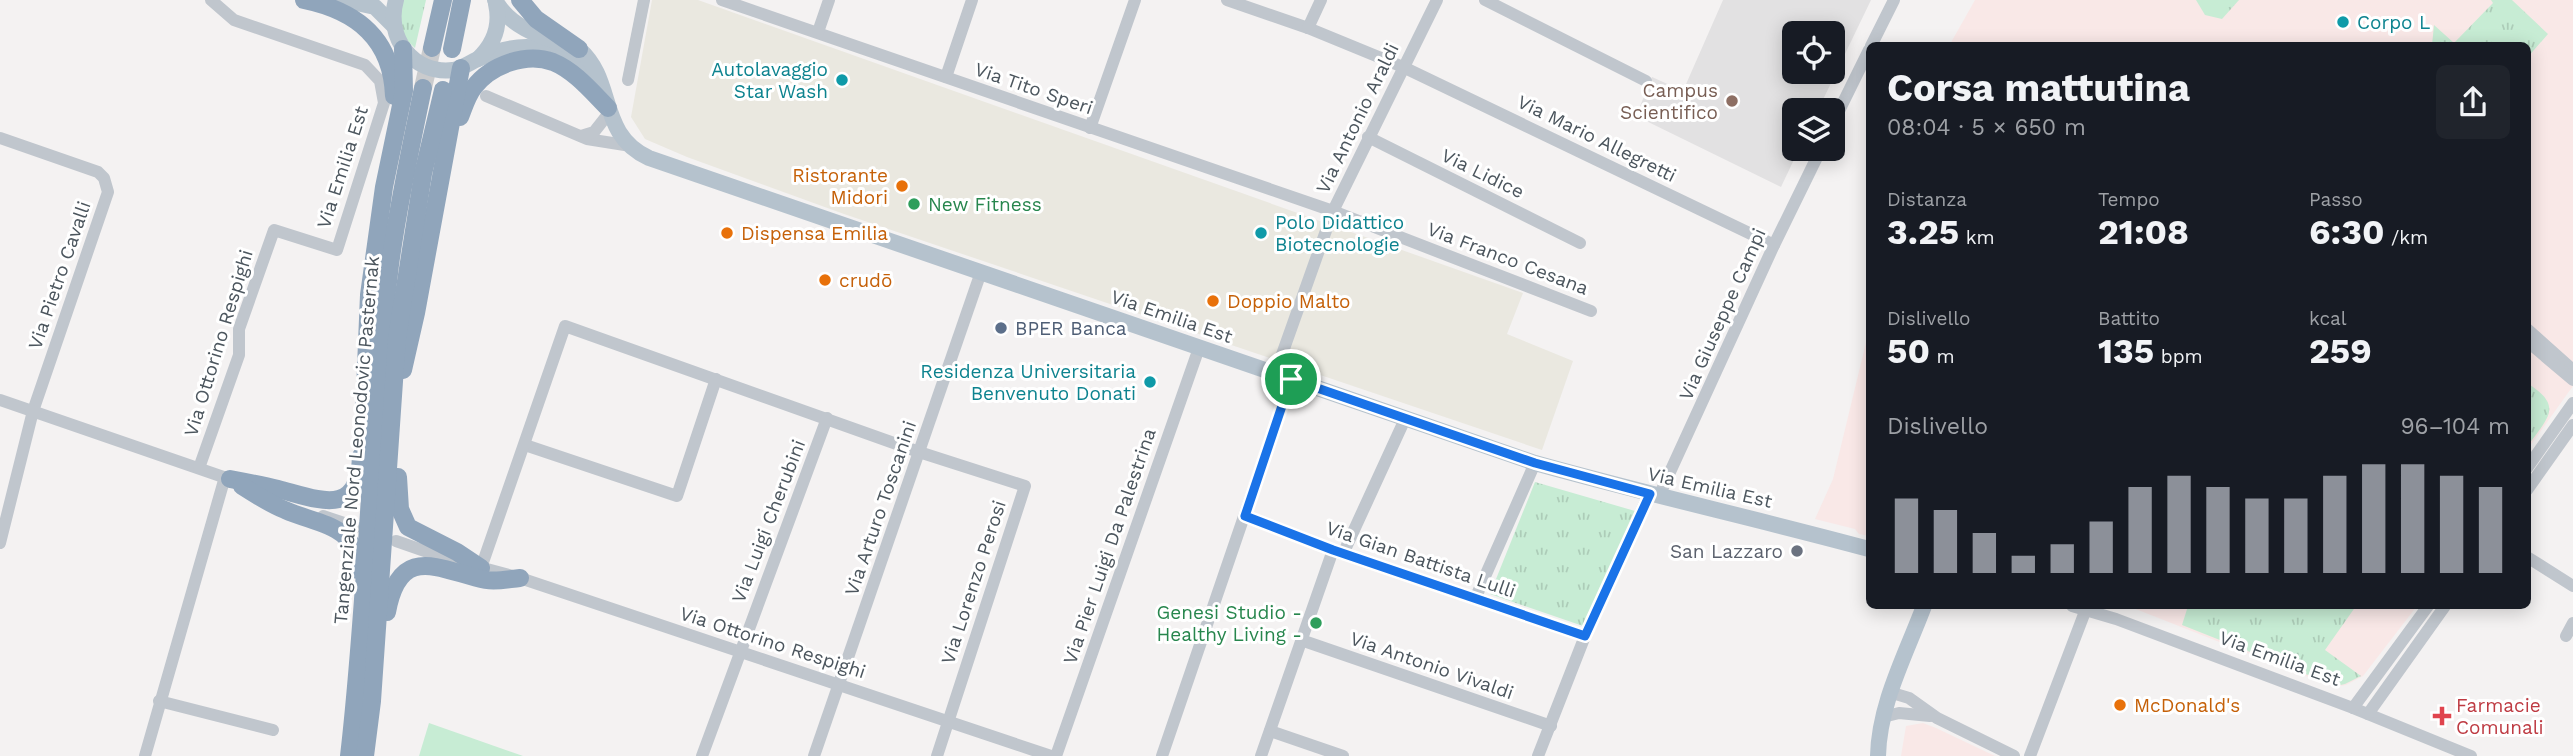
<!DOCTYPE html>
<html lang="it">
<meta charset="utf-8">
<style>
body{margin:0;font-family:"Work Sans",sans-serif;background:#20242c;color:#f1f3f6;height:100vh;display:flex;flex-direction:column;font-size:26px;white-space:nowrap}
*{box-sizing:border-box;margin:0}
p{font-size:23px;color:#9ea1a6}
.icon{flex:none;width:38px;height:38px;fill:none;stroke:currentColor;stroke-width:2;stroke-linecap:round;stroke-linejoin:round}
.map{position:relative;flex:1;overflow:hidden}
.details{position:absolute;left:1866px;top:42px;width:665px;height:567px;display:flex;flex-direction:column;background:#171b24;border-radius:10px;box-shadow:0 4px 18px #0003}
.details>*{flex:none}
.controls{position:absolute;left:1782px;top:21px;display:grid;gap:14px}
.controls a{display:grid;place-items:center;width:63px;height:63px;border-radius:10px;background:#171b24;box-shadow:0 4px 18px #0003;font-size:35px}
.pin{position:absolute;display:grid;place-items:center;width:60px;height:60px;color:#fff;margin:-30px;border:4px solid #fff;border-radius:50%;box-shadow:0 2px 7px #0007}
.round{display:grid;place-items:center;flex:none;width:74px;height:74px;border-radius:10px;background:#20242c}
.headline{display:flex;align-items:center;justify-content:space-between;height:119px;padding:0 21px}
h1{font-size:38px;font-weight:700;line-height:52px}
.figures{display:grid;grid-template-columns:repeat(3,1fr);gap:10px;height:119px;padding:7px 21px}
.figures div{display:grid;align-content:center}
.figures b{font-size:35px;font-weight:700}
.figures small{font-size:19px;font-weight:400}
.figures p{font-size:19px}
.chart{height:196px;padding:14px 21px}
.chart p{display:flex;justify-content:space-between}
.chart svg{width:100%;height:126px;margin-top:7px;stroke:#8c9099;stroke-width:6}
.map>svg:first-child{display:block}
.commercial{fill:#eae8e0}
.education{fill:#e2e1e2;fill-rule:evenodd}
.medical{fill:#f9e8e7}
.grass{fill:url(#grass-tufts)}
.garden{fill:#c7ecd4}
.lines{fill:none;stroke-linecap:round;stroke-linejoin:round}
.highway-tunnel{stroke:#cacbcd;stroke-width:18;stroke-dasharray:18 9;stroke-linecap:butt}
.minor{stroke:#c0c6cd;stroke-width:12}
.major{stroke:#b5c2cd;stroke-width:16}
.highway{stroke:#90a5bb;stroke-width:18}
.route-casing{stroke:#fff;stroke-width:14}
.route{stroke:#1a73e8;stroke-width:9}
.culture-dot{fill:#0f9aa8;stroke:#fff;stroke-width:2.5}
.education-dot{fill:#8d6e63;stroke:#fff;stroke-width:2.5}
.food-dot{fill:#e8710a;stroke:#fff;stroke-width:2.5}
.leisure-dot{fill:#2e9e5b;stroke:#fff;stroke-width:2.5}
.service-dot{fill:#5c6f8a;stroke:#fff;stroke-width:2.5}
.worship-dot{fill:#6b7280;stroke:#fff;stroke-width:2.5}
.health-dot{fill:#e0444e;stroke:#fff;stroke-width:2.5}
.labels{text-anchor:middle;stroke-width:6;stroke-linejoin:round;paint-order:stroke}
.culture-label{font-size:19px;fill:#0d838f;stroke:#fff;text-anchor:start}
.street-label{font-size:19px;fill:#4c565e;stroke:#fff}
.education-label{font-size:19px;fill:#785e54;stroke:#fff;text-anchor:end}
.food-label{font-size:19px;fill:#c56008;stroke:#fff;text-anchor:start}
.leisure-label{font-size:19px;fill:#27864d;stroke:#fff;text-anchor:start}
.service-label{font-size:19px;fill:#4e5e75;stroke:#fff;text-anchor:start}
.worship-label{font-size:19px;fill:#5b616d;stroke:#fff;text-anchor:end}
.health-label{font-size:19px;fill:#be3a42;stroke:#fff;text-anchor:start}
</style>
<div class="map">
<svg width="2573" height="756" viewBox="0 0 2573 756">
<defs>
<pattern id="grass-tufts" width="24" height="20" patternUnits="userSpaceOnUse" patternTransform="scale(1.75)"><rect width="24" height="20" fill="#c7ecd4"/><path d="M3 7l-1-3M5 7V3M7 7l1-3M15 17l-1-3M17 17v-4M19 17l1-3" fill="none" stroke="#adccb8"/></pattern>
</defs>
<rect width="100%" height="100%" fill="#f4f2f2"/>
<polygon class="commercial" points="652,0 698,0 1523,293 1507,334 1573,361 1542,450 844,214 687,157 645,139 631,117"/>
<path class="education" d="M1723 0H1871L1818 110H1794V149H1799L1781 187 1636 116 1652 77 1683 91ZM1794 33H1832V72H1794Z"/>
<g class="medical">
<polygon points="1975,0 2573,0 2573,386 2527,450 2527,46 1949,46"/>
<polygon points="1869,330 1869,536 1859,534 1855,529 1815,519 1833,479"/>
<polygon points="2128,606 2417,606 2363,676 2346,685 2334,687"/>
<polygon points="1923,723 1936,728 1995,756 1901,756 1906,726"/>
</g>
<g class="grass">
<polygon points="399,0 426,0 415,48 401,35"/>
<polygon points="2196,0 2239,0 2222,19 2205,15"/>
<polygon points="2491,0 2512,0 2548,34 2527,58 2527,46 2432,45 2434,25 2454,43 2493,3"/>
<path d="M2527 383C2565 407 2547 418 2527 447Z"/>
<polygon points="1535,482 1635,511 1583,626 1490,594"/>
<polygon points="2188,606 2356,606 2325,650 2361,676 2345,684 2336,686 2182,625"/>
</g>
<polygon class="garden" points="429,723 523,756 419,756"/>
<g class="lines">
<polyline class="highway-tunnel" points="423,88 432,48"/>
<g class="minor">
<polyline points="722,0 1333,211 1591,311"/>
<polyline points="1227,0 1308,28 1403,67 1774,245"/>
<polyline points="1485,0 1646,81"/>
<polyline points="1308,28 1321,0"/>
<polyline points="818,32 829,0"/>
<polyline points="1871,46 1894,0"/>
<polyline points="946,77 972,0"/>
<polyline points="628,80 644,0"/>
<polyline points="486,96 587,139 631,146"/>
<polyline points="1832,125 1869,50"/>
<polyline points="1090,128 1135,0"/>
<polyline points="581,136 594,132 609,113"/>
<polyline points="1368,137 1580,243"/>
<polyline points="0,138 98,172 104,178 108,192 33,411 0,543"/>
<polyline points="2527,329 2573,370"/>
<polyline points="2527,341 2573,380"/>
<polyline points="1275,374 1333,211 1437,0"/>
<polyline points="0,400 235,481"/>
<polyline points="525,445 677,496 716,379"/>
<polyline points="199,468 239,355 239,329 274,230 337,250 384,103 380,81 365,65 234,20 211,0"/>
<polyline points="2527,468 2573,403"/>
<polyline points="2527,490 2573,425"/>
<polyline points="1659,496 1774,245 1821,149"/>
<polyline points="323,516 356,527"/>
<polyline points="1245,516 1333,550 1585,636"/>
<polyline points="396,541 442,557 520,578 1051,756"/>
<polyline points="1343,554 1405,419"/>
<polyline points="2527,557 2573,586"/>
<polyline points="481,568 565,326 919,452 1025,486 937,756"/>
<polyline points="1475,599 1535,463"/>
<polyline points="2072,606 2116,619 2353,708 2471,756"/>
<polyline points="2566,636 2573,623"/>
<polyline points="1301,640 1551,726"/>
<polyline points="1889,692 1909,698 1937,718 2014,756"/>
<polyline points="159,701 273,730"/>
<polyline points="2353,708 2428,606"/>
<polyline points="2368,714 2445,606"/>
<polyline points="1883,717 1899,713 1930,716"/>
<polyline points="1270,731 1343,756"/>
<polyline points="145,756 225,477"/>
<polyline points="702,756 827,418"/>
<polyline points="814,756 981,272"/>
<polyline points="1056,756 1199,348"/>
<polyline points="1162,756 1291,379"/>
<polyline points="1261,756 1333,550"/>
<polyline points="1538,756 1585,636 1649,494"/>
<polyline points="2030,756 2086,609"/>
</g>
<g class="major">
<polyline points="343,0 375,7 393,25"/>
<path d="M396 0C385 37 413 75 453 70 463 68 469 63 478 59 523 38 568 43 595 88"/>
<path d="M495 0C512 31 548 38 579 49 616 81 597 134 649 158L1535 463C1646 494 1758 519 1869 549"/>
<path d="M478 59C494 44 501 26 496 4"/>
<path d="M1878 756C1879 704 1906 654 1924 606"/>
</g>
<g class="highway">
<path d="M304 0C357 11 392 39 394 96"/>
<polyline points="520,0 536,19 579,49"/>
<polyline points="432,48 443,0"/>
<polyline points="452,49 462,0"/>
<path d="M460 117C464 107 467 96 474 87 491 65 526 52 553 62 575 71 592 92 608 108"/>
<polyline points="403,370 416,313 461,68"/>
<polyline points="364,414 369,295 384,187 404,91 403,49"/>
<polyline points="398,477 400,509 408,527 457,552 481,568"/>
<path d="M230 479C246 482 262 485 278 489 320 500 359 518 361 456"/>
<path d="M242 486C256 495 270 504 285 510 319 525 357 524 358 570"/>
<path d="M387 612C400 542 439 570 486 580 497 582 509 579 520 578"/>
<path d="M349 756C368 593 370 428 390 265 398 205 411 146 423 88"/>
<polyline points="365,756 372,701 397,338 423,174 443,90"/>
</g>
</g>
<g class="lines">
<g class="route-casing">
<polygon id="route" points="1291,379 1535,463 1650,494 1585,636 1333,550 1245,516"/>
</g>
<use href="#route" class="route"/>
</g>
<g class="culture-dot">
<circle cx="2343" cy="22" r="7"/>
<circle cx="842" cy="80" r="7"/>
<circle cx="1261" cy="233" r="7"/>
<circle cx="1150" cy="382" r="7"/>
</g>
<circle class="education-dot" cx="1732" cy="101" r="7"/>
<g class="food-dot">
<circle cx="902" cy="186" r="7"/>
<circle cx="727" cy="233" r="7"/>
<circle cx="825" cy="280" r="7"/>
<circle cx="1213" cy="301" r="7"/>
<circle cx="2120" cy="705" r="7"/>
</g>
<g class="leisure-dot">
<circle cx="914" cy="204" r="7"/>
<circle cx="1316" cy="623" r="7"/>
</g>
<circle class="service-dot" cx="1001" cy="328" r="7"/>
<circle class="worship-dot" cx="1797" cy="551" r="7"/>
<path class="health-dot" d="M2438.5 705.5h7v7h7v7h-7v7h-7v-7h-7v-7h7z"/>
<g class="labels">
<g class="culture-label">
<text x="2357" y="29">Corpo L</text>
<text x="828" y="76" text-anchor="end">Autolavaggio<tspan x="828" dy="22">Star Wash</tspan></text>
<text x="1275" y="229">Polo Didattico<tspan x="1275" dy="22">Biotecnologie</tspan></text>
<text x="1136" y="378" text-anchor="end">Residenza Universitaria<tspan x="1136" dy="22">Benvenuto Donati</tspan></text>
</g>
<g class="street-label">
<text transform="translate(1034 88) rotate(19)" y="7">Via Tito Speri</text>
<text transform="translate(1357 118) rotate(-64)" y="7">Via Antonio Araldi</text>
<text transform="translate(1597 138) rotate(26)" y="7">Via Mario Allegretti</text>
<text transform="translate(342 167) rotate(-72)" y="7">Via Emilia Est</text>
<text transform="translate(1483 173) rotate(26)" y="7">Via Lidice</text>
<text transform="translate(1508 258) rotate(21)" y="7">Via Franco Cesana</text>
<text transform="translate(59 275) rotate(-71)" y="7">Via Pietro Cavalli</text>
<text transform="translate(1722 314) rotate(-66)" y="7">Via Giuseppe Campi</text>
<text transform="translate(1172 316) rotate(19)" y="7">Via Emilia Est</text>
<text transform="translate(218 343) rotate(-73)" y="7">Via Ottorino Respighi</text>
<text transform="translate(356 440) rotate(-85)" y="7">Tangenziale Nord Leonodovic Pasternak</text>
<text transform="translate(1710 487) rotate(13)" y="7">Via Emilia Est</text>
<text transform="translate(880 508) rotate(-71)" y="7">Via Arturo Toscanini</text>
<text transform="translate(768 521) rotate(-69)" y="7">Via Luigi Cherubini</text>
<text transform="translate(1109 546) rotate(-71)" y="7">Via Pier Luigi Da Palestrina</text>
<text transform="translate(1421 559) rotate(19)" y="7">Via Gian Battista Lulli</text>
<text transform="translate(973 582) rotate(-72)" y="7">Via Lorenzo Perosi</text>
<text transform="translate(773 642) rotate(18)" y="7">Via Ottorino Respighi</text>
<text transform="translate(2280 658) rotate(20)" y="7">Via Emilia Est</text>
<text transform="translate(1432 665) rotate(19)" y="7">Via Antonio Vivaldi</text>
</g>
<g class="education-label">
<text x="1718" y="97">Campus<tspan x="1718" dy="22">Scientifico</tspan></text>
</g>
<g class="food-label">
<text x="888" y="182" text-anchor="end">Ristorante<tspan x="888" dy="22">Midori</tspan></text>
<text x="741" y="240">Dispensa Emilia</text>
<text x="839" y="287">crudō</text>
<text x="1227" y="308">Doppio Malto</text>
<text x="2134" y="712">McDonald's</text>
</g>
<g class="leisure-label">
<text x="928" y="211">New Fitness</text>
<text x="1302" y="619" text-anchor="end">Genesi Studio -<tspan x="1302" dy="22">Healthy Living -</tspan></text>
</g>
<g class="service-label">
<text x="1015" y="335">BPER Banca</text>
</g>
<g class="worship-label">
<text x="1783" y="558">San Lazzaro</text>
</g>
<g class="health-label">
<text x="2456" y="712">Farmacie<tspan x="2456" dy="22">Comunali</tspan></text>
</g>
</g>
</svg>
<div class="controls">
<a><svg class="icon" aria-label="locate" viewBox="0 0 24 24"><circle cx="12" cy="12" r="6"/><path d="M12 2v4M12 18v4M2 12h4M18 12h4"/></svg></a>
<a><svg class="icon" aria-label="layers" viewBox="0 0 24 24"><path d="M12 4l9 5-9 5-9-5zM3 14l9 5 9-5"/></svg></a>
</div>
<div class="pin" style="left:1291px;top:379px;background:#1e9e55"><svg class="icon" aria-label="arrive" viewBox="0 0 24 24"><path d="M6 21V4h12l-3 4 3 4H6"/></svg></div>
<section class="details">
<div class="headline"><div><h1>Corsa mattutina</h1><p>08:04 · 5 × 650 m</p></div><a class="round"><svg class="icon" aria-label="share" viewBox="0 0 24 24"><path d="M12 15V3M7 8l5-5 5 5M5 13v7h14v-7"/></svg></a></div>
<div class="figures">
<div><p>Distanza</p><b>3.25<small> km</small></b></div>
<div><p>Tempo</p><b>21:08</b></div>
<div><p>Passo</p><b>6:30<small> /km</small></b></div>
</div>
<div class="figures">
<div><p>Dislivello</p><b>50<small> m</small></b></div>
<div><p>Battito</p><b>135<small> bpm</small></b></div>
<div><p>kcal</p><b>259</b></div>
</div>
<div class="chart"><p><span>Dislivello</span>96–104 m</p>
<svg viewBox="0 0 160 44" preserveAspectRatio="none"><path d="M5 44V18M15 44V22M25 44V30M35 44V38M45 44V34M55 44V26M65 44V14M75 44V10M85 44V14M95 44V18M105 44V18M115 44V10M125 44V6M135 44V6M145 44V10M155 44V14"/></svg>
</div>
</section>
</div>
